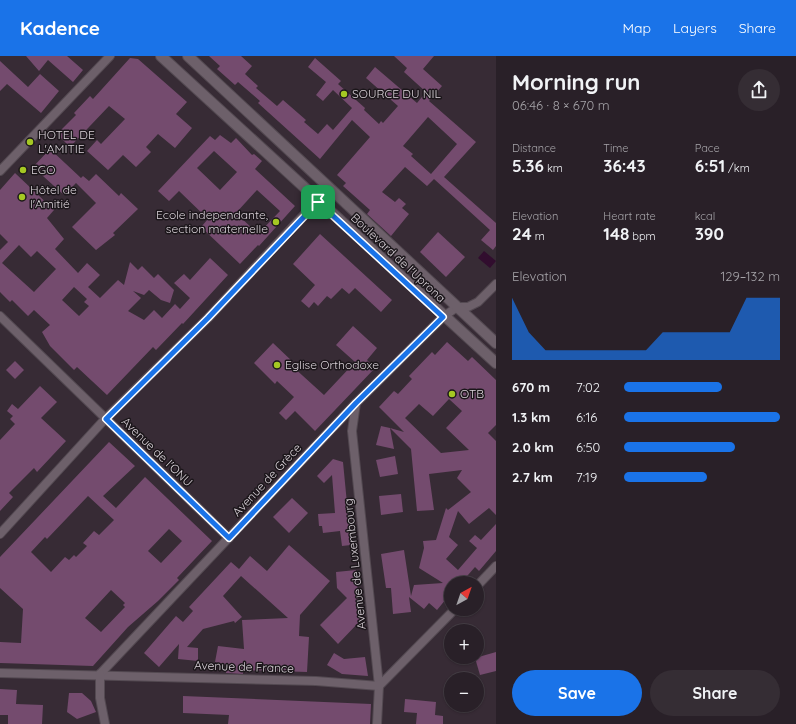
<!DOCTYPE html>
<meta charset="utf-8">
<style>
body{margin:0;font-family:Quicksand,sans-serif;background:#352d34;color:#f1f3f6;height:100vh;display:flex;flex-direction:column;font-size:15px;white-space:nowrap}
*{box-sizing:border-box;margin:0}
p{font-size:13px;color:#a5a3a8}
.icon{flex:none;width:22px;height:22px;fill:none;stroke:currentColor;stroke-width:2;stroke-linecap:round;stroke-linejoin:round}
.map{position:relative;flex:1;overflow:hidden}
.details{display:flex;flex-direction:column;background:#292028;width:300px}
.details>*{flex:none}
.needle{width:26px;rotate:40deg}
.fabs{position:absolute;left:444px;top:520px;display:grid;gap:8px}
.fabs a{display:grid;place-items:center;width:40px;height:40px;border-radius:50%;background:#292028;box-shadow:0 1px 3px #0004,0 0 0 1px #453e45;font-size:20px}
.pin{position:absolute;display:grid;place-items:center;width:34px;height:34px;color:#fff;margin:-17px;border-radius:8px;box-shadow:0 2px 6px #0006}
.round{display:grid;place-items:center;flex:none;width:42px;height:42px;border-radius:21px;background:#352d34}
.head{display:flex;align-items:center;justify-content:space-between;height:68px;padding:0 16px}
h1{font-size:22px;font-weight:700;line-height:30px}
.stats{display:grid;grid-template-columns:repeat(3,1fr);gap:6px;height:68px;padding:4px 16px}
.stats div{display:grid;align-content:center}
.stats b{font-size:17px;font-weight:700}
.stats small{font-size:11px;font-weight:400}
.stats p{font-size:11px}
.chart{height:112px;padding:8px 16px}
.chart p{display:flex;justify-content:space-between}
.chart svg{width:100%;height:72px;margin-top:4px;fill:#1a73e8;opacity:.7}
.button{display:flex;gap:8px;margin-top:auto;padding:8px 16px}
.button a{flex:1;height:46px;border-radius:24px;background:#1a73e8;color:#fff;font-size:16px;font-weight:700;line-height:46px;text-align:center}
.button a+a{background:#352d34;color:#f1f3f6}
ul{padding:0 16px;list-style:none;font-size:13px}
li{display:grid;grid-template-columns:64px 48px 1fr;align-items:center;height:30px}
li i{height:10px;border-radius:5px;background:#1a73e8}
header{display:flex;align-items:center;gap:24px;box-sizing:border-box;height:56px;padding:0 20px;background:#1a73e8;color:#fff}
header strong{font-size:19px}
nav{display:flex;gap:22px;margin-inline-start:auto;font-size:14px}
main{display:flex;flex:1;min-height:0}
.map>svg:first-child{display:block}
.water{fill:#310d2e}
.building{fill:#744b6e;fill-rule:evenodd}
.lines{fill:none;stroke-linecap:round;stroke-linejoin:round}
.minor-casing{stroke:#534951;stroke-width:10}
.tertiary-casing{stroke:#534951;stroke-width:12}
.minor{stroke:#6d606a;stroke-width:8}
.tertiary{stroke:#6d606a;stroke-width:10}
.route-casing{stroke:#fff;stroke-width:8}
.route{stroke:#1a73e8;stroke-width:5}
.poi-dot{fill:#a5c823;stroke:#1b161a;stroke-width:1.5}
.labels{text-anchor:middle;stroke-width:3;stroke-linejoin:round;paint-order:stroke}
.poi-label{font-size:12px;fill:#dbd3da;stroke:#1b161a;text-anchor:start}
.street-label{font-size:12px;fill:#dbd3da;stroke:#1b161a}
</style>
<header>
<strong>Kadence</strong>
<nav><a>Map</a><a>Layers</a><a>Share</a></nav>
</header>
<main>
<div class="map">
<svg width="496" height="668" viewBox="0 0 496 668">
<rect width="100%" height="100%" fill="#372b35"/>
<polygon class="water" points="484,195 496,205 490,212 478,202"/>
<g class="building">
<polygon points="26,0 67,0 83,14 73,26 48,4 39,15"/>
<path d="M209 0H241L252 10 245 18 258 30 256 32 277 50 283 44 306 64 304 66 318 78 327 68 333 74 352 52 333 34 323 45 316 39 326 26 308 11 315 2 341 25 338 28 365 52 364 54 379 68 381 65 383 67 398 50 366 22 375 11 417 47 426 36 404 16 407 12 394 0H434L423 13 442 30 429 45 476 86 444 121 496 167V190L493 194 481 184 490 174 434 123 427 130 405 111 382 136 395 146 399 142 406 148 402 152 409 158 391 180 367 158 370 154 343 130 346 127 337 119 370 81 352 64 320 103 258 47 260 45 238 26 235 29 217 13 220 10ZM428 61 457 88 431 118 411 100 413 98 403 90Z"/>
<polygon points="130,2 138,3 187,46 176,58 192,72 175,92 158,78 146,91 151,96 136,111 123,99 108,114 87,95 97,84 101,88 125,63 109,50 70,91 57,78 76,59 74,57 90,40 93,43"/>
<polygon points="0,5 28,31 40,18 59,35 41,57 7,28 0,35"/>
<path d="M220 79 231 87 236 82 252 99 254 98 262 105 255 113 295 150 259 190 258 189 240 208 201 171 208 163 179 135 169 145 158 135 210 80 215 84ZM214 95 237 116 220 134 197 112ZM257 134 280 155 258 178 236 157Z"/>
<polygon points="50,93 81,122 83,120 89,125 96,118 119,140 121,137 138,153 113,177 115,179 96,194 72,171 96,147 76,127 64,139 33,111"/>
<path d="M15 117 54 154 47 162 64 183 55 193 78 217 87 207 100 219 88 231 100 242 118 224 124 229 130 206 138 214 142 210 154 222 158 218 174 234 170 247 161 244 149 234 144 239 133 235 141 242 128 255 144 264 154 254 162 262 175 248 180 253 190 242 174 227 184 218 190 224 210 202 228 219 183 268 182 267 156 294 153 291 107 339 77 311 74 314 50 290 42 276 50 269 34 254 28 260 12 244 10 246 0 236V194L8 186 0 178V134ZM19 189 31 201 37 195 56 213 34 236 2 207ZM74 231 87 243 84 246 89 250 79 260 62 244Z"/>
<polygon points="438,176 465,201 446,221 420,196"/>
<polygon points="320,178 392,244 381,256 355,232 349,238 342,232 331,243 327,240 318,250 314,246 309,252 301,245 315,229 293,208"/>
<polygon points="353,270 377,292 367,304 375,312 315,375 295,355 286,364 279,357 294,341 277,325 275,328 254,307 273,287 294,307 292,310 324,339 355,306 336,289"/>
<path d="M447 286 468 305 472 301 496 324V369L488 377 496 385V459L489 452 469 468 458 455 449 481 458 489 446 503 458 514 477 492 469 485 475 479 481 484 496 468V495L479 515 475 511 461 527H451V537L437 554 429 547 424 553 409 541 411 556 393 558 391 532H386L381 498 404 494 411 540 414 529 443 527 419 512 424 492 423 485 436 484 446 452 448 454 471 436 457 422 462 414 429 418 434 454 417 455 411 393 390 372 404 376 379 351 394 335 398 338 412 323 409 320 432 296 435 299ZM449 343 462 355 446 372 469 394 441 397 405 362 419 348 433 360Z"/>
<polygon points="15,305 24,314 15,323 6,314"/>
<polygon points="40,330 57,346 41,362 66,385 37,416 34,412 9,437 13,441 0,455 0,384 15,368 10,363 13,360 7,355 12,348 18,353"/>
<polygon points="381,370 390,372 394,393 376,389"/>
<path d="M109 386 135 410 103 440 116 452 145 421 212 485 177 522 179 524 158 545 128 571 93 610 0 607V586L21 587 23 553 0 532V501ZM88 440 114 464 99 479 94 475 83 487 87 490 76 501 74 499 69 504 65 501 51 516 31 496 45 481 47 483ZM169 473 182 485 161 507 148 495ZM111 534 125 547 123 549 125 551 101 576 85 562Z"/>
<polygon points="395,400 398,418 380,421 376,404"/>
<polygon points="333,403 343,406 351,489 342,490 340,475 323,477 322,470 319,470 318,458 335,457 332,419 324,427 317,420"/>
<polygon points="401,438 403,456 381,459 379,440"/>
<polygon points="292,442 308,457 289,477 273,461"/>
<polygon points="289,489 330,525 300,559 299,580 309,581 307,616 243,614 243,618 226,617 226,609 215,606 218,590 244,593 242,564 288,562 241,520 223,540 242,561 235,567 234,565 203,573 187,591 198,592 198,605 178,603 179,588 159,611 144,597 176,560 183,566 193,555 189,551 231,506 239,513 250,500 267,515"/>
<polygon points="356,514 360,565 338,588 320,569 347,542 337,532 336,516"/>
<polygon points="496,596 496,615 480,619 475,602"/>
<polygon points="334,597 344,603 365,601 368,620 342,618 327,609"/>
<polygon points="0,633 17,634 16,648 43,649 42,668 8,668 8,659 0,659"/>
<polygon points="69,637 82,637 91,645 96,656 77,663 67,656"/>
<polygon points="183,640 371,648 370,668 228,668 229,659 183,657"/>
<polygon points="405,643 436,646 435,659 443,660 443,668 416,668 417,657 404,656"/>
</g>
<g class="lines">
<g class="minor-casing">
<g id="minor">
<polyline points="0,115 110,0"/>
<polyline points="0,260 229,482"/>
<polyline points="356,347 352,375 379,630 377,668"/>
<polyline points="0,478 105,363 208,262 329,132"/>
<polyline points="477,530 496,510"/>
<polyline points="0,617 316,625 379,630 455,553"/>
<polyline points="100,618 356,347 443,261 457,251 468,251 478,246 496,228"/>
<polyline points="100,618 100,642 105,668"/>
</g>
</g>
<g class="tertiary-casing">
<g id="tertiary">
<polyline points="161,0 496,307"/>
<polyline points="188,0 496,287"/>
</g>
</g>
<use href="#minor" class="minor"/>
<use href="#tertiary" class="tertiary"/>
</g>
<g class="lines">
<g class="route-casing">
<polygon id="route" points="318,146 443,261 356,347 229,482 106,363 208,262"/>
</g>
<use href="#route" class="route"/>
</g>
<g class="poi-dot">
<circle cx="344" cy="38" r="4"/>
<circle cx="30" cy="86" r="4"/>
<circle cx="23" cy="114" r="4"/>
<circle cx="22" cy="141" r="4"/>
<circle cx="276" cy="166" r="4"/>
<circle cx="277" cy="309" r="4"/>
<circle cx="452" cy="338" r="4"/>
</g>
<g class="labels">
<g class="poi-label">
<text x="352" y="42">SOURCE DU NIL</text>
<text x="38" y="83">HOTEL DE<tspan x="38" dy="14">L'AMITIE</tspan></text>
<text x="31" y="118">EGO</text>
<text x="30" y="138">Hôtel de<tspan x="30" dy="14">l'Amitié</tspan></text>
<text x="268" y="163" text-anchor="end">Ecole independante,<tspan x="268" dy="14">section maternelle</tspan></text>
<text x="285" y="313">Eglise Orthodoxe</text>
<text x="460" y="342">OTB</text>
</g>
<g class="street-label">
<text transform="translate(398 202) rotate(43)" y="4">Boulevard de l'Uprona</text>
<text transform="translate(157 396) rotate(44)" y="4">Avenue de l'ONU</text>
<text transform="translate(267 424) rotate(-47)" y="4">Avenue de Grèce</text>
<text transform="translate(355 508) rotate(-96)" y="4">Avenue de Luxembourg</text>
<text transform="translate(244 611) rotate(2)" y="4">Avenue de France</text>
</g>
</g>
</svg>
<div class="fabs">
<a><svg class="needle" viewBox="-14 -14 28 28"><path d="M0-13l5 13h-10z" fill="#e53935"/><path d="M0 13l5-13h-10z" fill="#a5a3a8"/></svg></a>
<a>+</a>
<a>−</a>
</div>
<div class="pin" style="left:318px;top:146px;background:#1e9e55"><svg class="icon" aria-label="arrive" viewBox="0 0 24 24"><path d="M6 21V4h12l-3 4 3 4H6"/></svg></div>
</div>
<section class="details">
<div class="head"><div><h1>Morning run</h1><p>06:46 · 8 × 670 m</p></div><a class="round"><svg class="icon" aria-label="share" viewBox="0 0 24 24"><path d="M12 15V3M7 8l5-5 5 5M5 13v7h14v-7"/></svg></a></div>
<div class="stats">
<div><p>Distance</p><b>5.36<small> km</small></b></div>
<div><p>Time</p><b>36:43</b></div>
<div><p>Pace</p><b>6:51<small> /km</small></b></div>
</div>
<div class="stats">
<div><p>Elevation</p><b>24<small> m</small></b></div>
<div><p>Heart rate</p><b>148<small> bpm</small></b></div>
<div><p>kcal</p><b>390</b></div>
</div>
<div class="chart"><p><span>Elevation</span>129–132 m</p>
<svg viewBox="0 0 160 44" preserveAspectRatio="none"><path d="M0 44V6L10 27L20 38L30 38L40 38L50 38L60 38L70 38L80 38L90 27L100 27L110 27L120 27L130 27L140 6L150 6L160 6V44z"/></svg>
</div>
<ul>
<li><b>670 m</b>7:02<i style="width:63%"></i></li>
<li><b>1.3 km</b>6:16<i style="width:100%"></i></li>
<li><b>2.0 km</b>6:50<i style="width:71%"></i></li>
<li><b>2.7 km</b>7:19<i style="width:53%"></i></li>
</ul>
<div class="button"><a>Save</a><a>Share</a></div>
</section>
</main>
